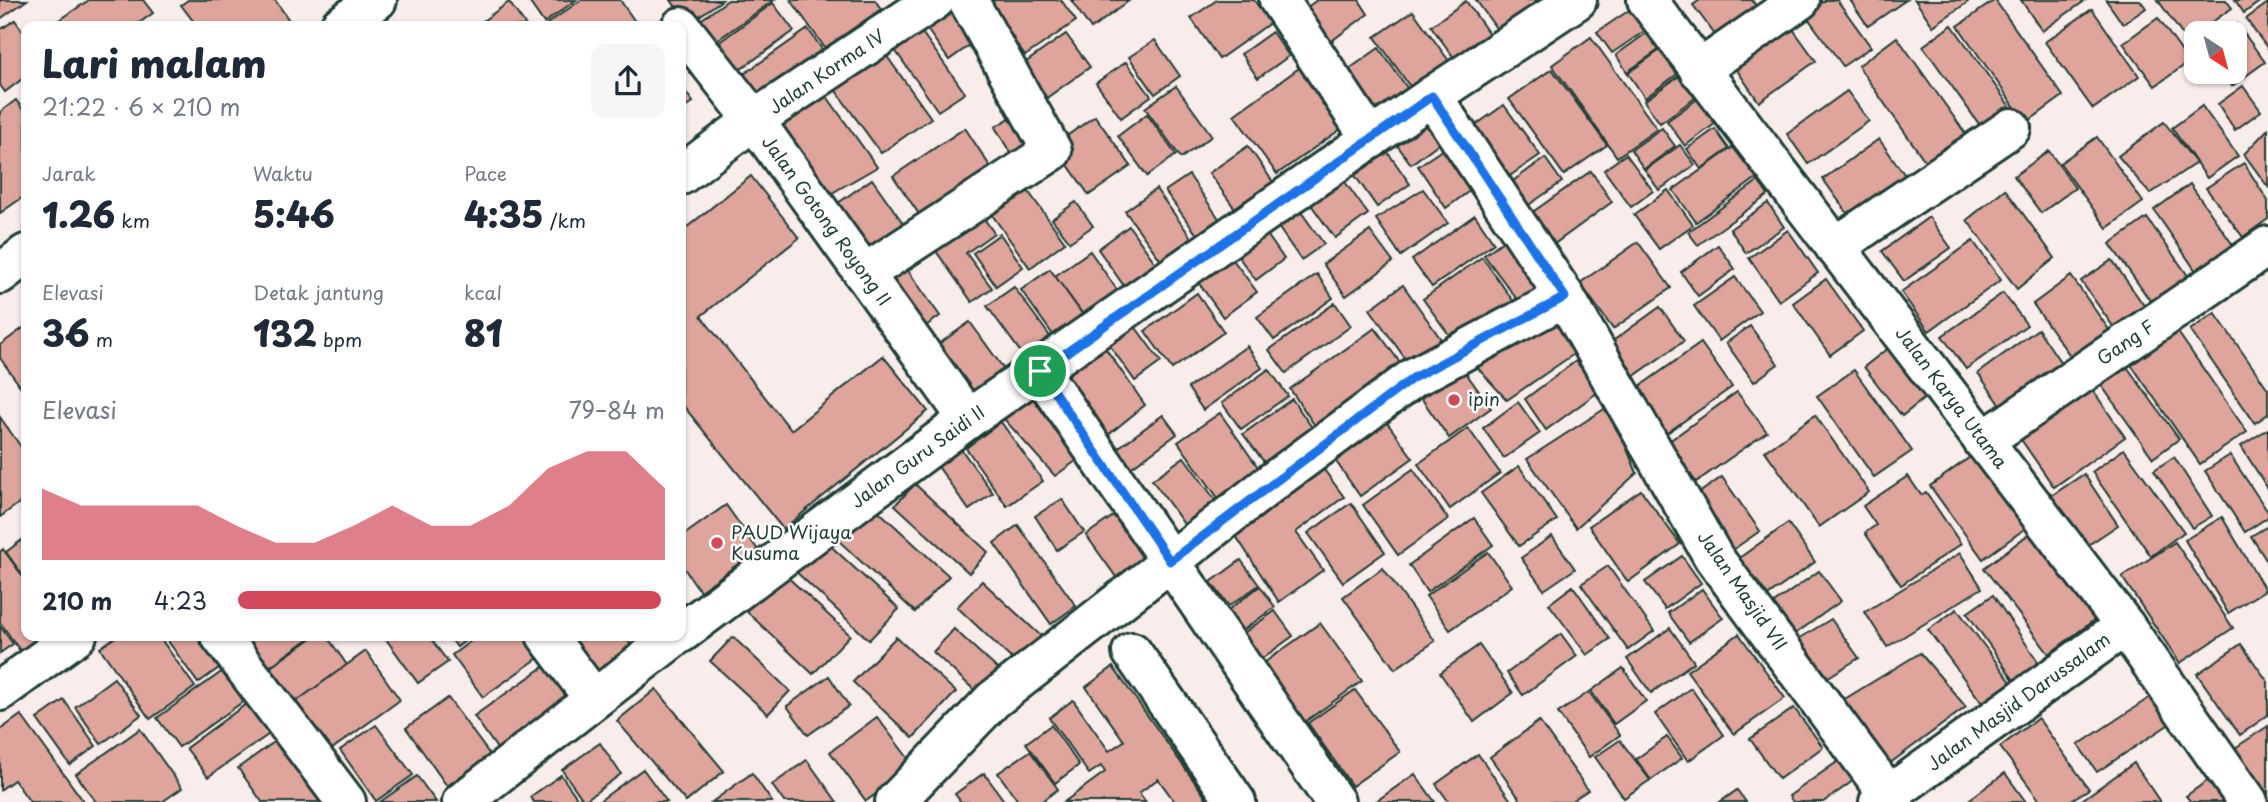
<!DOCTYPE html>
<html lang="id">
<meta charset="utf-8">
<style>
body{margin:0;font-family:"Playpen Sans",sans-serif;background:#f6f6f7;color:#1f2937;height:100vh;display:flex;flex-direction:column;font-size:26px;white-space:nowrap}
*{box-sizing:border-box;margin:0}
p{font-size:23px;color:#747a83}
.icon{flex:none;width:38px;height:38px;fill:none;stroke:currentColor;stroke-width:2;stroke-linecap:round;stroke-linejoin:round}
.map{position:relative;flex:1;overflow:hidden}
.panel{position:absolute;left:21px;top:21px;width:665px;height:620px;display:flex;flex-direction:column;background:#fff;border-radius:14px;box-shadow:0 2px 5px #0004}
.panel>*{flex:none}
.needle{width:46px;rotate:144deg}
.buttons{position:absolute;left:2184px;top:21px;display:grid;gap:14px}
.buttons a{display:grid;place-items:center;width:63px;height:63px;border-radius:14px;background:#fff;box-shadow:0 2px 5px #0004;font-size:35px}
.pin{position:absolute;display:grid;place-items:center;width:60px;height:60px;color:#fff;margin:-30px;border:4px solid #fff;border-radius:50%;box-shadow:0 2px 7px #0007}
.round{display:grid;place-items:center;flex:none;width:74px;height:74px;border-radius:14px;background:#f6f6f7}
.summary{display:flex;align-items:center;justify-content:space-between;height:119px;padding:0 21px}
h1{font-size:38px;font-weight:800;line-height:52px}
.stats{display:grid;grid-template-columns:repeat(3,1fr);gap:10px;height:119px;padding:7px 21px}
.stats div{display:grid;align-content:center}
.stats b{font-size:35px;font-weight:800}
.stats small{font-size:19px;font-weight:400}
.stats p{font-size:19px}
.chart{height:196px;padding:14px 21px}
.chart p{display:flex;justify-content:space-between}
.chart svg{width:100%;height:126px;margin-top:7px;fill:#d1495b;opacity:.7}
ul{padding:0 21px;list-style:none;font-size:23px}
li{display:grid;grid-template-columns:112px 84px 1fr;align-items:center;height:52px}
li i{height:18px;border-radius:9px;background:#d1495b}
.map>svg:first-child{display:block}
.building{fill:#dfa59d;stroke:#1f3d34;stroke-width:2}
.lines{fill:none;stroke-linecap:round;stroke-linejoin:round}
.minor-casing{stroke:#1f3d34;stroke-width:44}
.minor{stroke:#fff;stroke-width:38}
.route-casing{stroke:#fff;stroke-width:14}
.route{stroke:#1a73e8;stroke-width:9}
.poi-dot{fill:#d1495b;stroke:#fff;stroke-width:2.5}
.labels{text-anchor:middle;stroke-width:5;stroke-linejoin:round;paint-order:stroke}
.street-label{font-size:18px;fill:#1f3d34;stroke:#fff}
.poi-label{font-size:18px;fill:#1f3d34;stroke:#fff;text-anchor:start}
</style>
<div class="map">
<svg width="2268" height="802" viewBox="0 0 2268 802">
<rect width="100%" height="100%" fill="#f9edeb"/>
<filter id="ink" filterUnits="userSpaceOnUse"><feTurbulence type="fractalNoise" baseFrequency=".0143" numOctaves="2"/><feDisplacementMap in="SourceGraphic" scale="14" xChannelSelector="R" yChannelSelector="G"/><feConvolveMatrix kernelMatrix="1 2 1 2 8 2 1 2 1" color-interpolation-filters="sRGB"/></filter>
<g filter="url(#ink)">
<g class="building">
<polygon points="0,0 27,0 0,19"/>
<polygon points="89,0 143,0 153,13 135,26 51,26"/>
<polygon points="188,0 275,0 293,26 197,26 181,5"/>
<polygon points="528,0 576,0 544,23"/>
<polygon points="581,0 620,0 638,26 544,26"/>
<polygon points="671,0 722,0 688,24"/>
<polygon points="728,0 774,0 706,48 691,27"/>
<polygon points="791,0 875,0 881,9 825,48"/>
<polygon points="984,0 1061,0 1076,21 1025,56"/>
<polygon points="1071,0 1130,0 1091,29"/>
<polygon points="1217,0 1254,0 1270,23 1219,59 1191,18"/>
<polygon points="1317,0 1359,0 1368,14 1330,42 1306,8"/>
<polygon points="1476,0 1545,0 1501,35"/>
<polygon points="1700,0 1752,0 1762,15 1721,43 1693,5"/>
<polygon points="1826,0 1837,0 1871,47 1843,66 1805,14"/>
<polygon points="1850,0 1906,0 1868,26"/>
<polygon points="1915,0 1967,0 1968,2 1933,26"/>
<polygon points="1995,0 2063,96 2026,123 1958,26"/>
<polygon points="2021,0 2086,0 2042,31"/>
<polygon points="2106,0 2140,0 2146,8 2123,24"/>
<polygon points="2158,0 2226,0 2232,8 2186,40"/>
<polygon points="2235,0 2262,0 2244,13"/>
<polygon points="1466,1 1494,41 1460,66 1431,26"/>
<polygon points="509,2 526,26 476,26"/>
<polygon points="955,2 980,38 949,60 924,25"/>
<polygon points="773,3 794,31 734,74 714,46"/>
<polygon points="2268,3 2268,49 2246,19"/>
<polygon points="1631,9 1646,30 1612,53 1597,32"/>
<polygon points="2092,9 2139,76 2093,109 2045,42"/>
<polygon points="1413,11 1454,68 1416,95 1375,37"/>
<polygon points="2158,18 2189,62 2155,86 2123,43"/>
<polygon points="15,20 26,36 26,76 5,92 0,85 0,30"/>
<polygon points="2237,24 2265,62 2232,86 2222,72 2235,72 2235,33 2225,33"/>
<polygon points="1790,25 1816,61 1759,102 1734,66"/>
<polygon points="1952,25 2011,108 1982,128 1923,46"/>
<polygon points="918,27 965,93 938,111 892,46"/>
<polygon points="808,29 828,58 755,110 734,81"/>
<polygon points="1272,32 1289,56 1258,78 1241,54"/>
<polygon points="1648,32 1660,49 1627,72 1616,55"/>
<polygon points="1066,34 1090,67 1045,99 1022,65"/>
<polygon points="1591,37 1657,129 1617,157 1552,65"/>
<polygon points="1897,37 1968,137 1928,165 1858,66"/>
<polygon points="1155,40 1180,76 1155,94 1129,57"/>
<polygon points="881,48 931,118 881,153 831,84"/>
<polygon points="1379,48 1410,92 1369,121 1338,77"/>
<polygon points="1663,48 1680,72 1645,98 1628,73"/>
<polygon points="1126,62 1151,96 1121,118 1096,83"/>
<polygon points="1302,66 1345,126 1277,174 1234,115"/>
<polygon points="1552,69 1607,145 1564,175 1509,99"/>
<polygon points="1679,76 1695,98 1660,123 1644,101"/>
<polygon points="681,86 693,102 681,111"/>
<polygon points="1176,86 1212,136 1181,158 1145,108"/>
<polygon points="2243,86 2261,111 2235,130 2218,104"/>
<polygon points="823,91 877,167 832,193 777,122"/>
<polygon points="1847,91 1869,121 1808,164 1787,134"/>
<polygon points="1699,98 1716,123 1685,146 1667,121"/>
<polygon points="16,100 26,114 26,195 0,213 0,112"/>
<polygon points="1504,105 1540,155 1501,182 1466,132"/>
<polygon points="2202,106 2238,156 2207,178 2172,128"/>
<polygon points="1021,111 1043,148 1017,164 995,127"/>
<polygon points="1147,114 1176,155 1147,176 1118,136"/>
<polygon points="1095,116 1131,166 1089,195 1054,145"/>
<polygon points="1439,116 1451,134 1411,164 1397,145"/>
<polygon points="2164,122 2196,163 2150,194 2118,156"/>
<polygon points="965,128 999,180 928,227 893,176"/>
<polygon points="1662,128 1675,146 1644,169 1631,150"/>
<polygon points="1715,129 1729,149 1701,169 1687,149"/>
<polygon points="2268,129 2268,187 2244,154"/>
<polygon points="2097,137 2143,202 2107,228 2060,163"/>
<polygon points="1879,139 1909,181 1853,221 1823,179"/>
<polygon points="1454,142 1479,184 1446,208 1418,166"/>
<polygon points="1382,144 1410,184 1377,207 1349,167"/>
<polygon points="1680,145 1695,165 1659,190 1645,170"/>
<polygon points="1736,145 1758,177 1696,222 1673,190"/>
<polygon points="1248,146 1273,182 1236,210 1209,173"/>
<polygon points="2049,151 2075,188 2041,213 2014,176"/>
<polygon points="1626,154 1653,191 1631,207 1604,170"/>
<polygon points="1545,158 1562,182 1520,211 1503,188"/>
<polygon points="2244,163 2268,201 2268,219 2243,237 2206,188"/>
<polygon points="1591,171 1612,202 1550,247 1527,216"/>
<polygon points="1189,175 1220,220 1198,236 1165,191"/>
<polygon points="1340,175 1368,214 1335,238 1307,199"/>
<polygon points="751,176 799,238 701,316 791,430 883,356 928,411 783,529 681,403 681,232"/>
<polygon points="872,179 910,233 872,260 834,206"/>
<polygon points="1020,180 1065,242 1030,268 985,205"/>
<polygon points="1758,181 1768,195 1698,245 1688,232"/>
<polygon points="2190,184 2233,245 2196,271 2154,210"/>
<polygon points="1156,189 1196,244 1165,266 1125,211"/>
<polygon points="1423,189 1448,223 1401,256 1376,219"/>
<polygon points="2005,189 2055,258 2017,289 1967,220"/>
<polygon points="1668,190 1693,225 1659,249 1634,215"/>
<polygon points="1076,202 1093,226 1070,242 1052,219"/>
<polygon points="1768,203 1784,227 1746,253 1730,229"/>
<polygon points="1296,205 1324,244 1301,260 1274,221"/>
<polygon points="978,210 994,233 966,253 992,288 972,302 931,244"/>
<polygon points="1475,215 1494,243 1432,287 1412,260"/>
<polygon points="1929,217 1951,248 1904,281 1882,251"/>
<polygon points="2147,218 2191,280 2154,306 2110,244"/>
<polygon points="1129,226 1161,271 1129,293 1098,249"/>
<polygon points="1788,230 1818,273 1779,301 1749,258"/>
<polygon points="1370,231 1393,262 1346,296 1323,264"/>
<polygon points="1266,233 1284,259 1256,280 1237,255"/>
<polygon points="1000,234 1023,267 996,286 973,253"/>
<polygon points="1511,235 1543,289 1519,302 1484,255"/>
<polygon points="1973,241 2001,280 1929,331 1901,292"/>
<polygon points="1638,242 1671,288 1613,329 1580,283"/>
<polygon points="1718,245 1735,269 1698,296 1681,272"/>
<polygon points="1225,249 1257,292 1223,317 1191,272"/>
<polygon points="1090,251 1124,300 1090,324 1055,276"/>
<polygon points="1482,257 1519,309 1461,351 1423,299"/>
<polygon points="2112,260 2145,307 2115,329 2081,281"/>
<polygon points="904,265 940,316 920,330 884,279"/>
<polygon points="1050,269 1090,325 1061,346 1021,290"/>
<polygon points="1317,274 1333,298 1274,340 1257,317"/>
<polygon points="2071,276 2112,334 2074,361 2033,304"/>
<polygon points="1735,277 1760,311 1719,341 1694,306"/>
<polygon points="1826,279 1863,331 1830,355 1793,303"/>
<polygon points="1403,285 1445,345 1412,368 1370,309"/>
<polygon points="1014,287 1057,346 1030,365 987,306"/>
<polygon points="1197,293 1224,332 1172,369 1145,331"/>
<polygon points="2003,293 2027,325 1966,369 1942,336"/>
<polygon points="1335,303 1351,326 1286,373 1269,350"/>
<polygon points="1660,307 1684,341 1634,376 1610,343"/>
<polygon points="1556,311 1574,354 1507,400 1474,364"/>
<polygon points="2215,313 2268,389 2268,414 2255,423 2190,330"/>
<polygon points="970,322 1011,379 977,404 936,346"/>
<polygon points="1134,325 1161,362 1135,381 1108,343"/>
<polygon points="26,326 26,387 23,390 0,358 0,345"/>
<polygon points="1750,326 1778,364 1754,382 1726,343"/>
<polygon points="1375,328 1406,371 1320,433 1290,389"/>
<polygon points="2175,328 2247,432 2200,464 2128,360"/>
<polygon points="2038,329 2063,366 2005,411 1978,373"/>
<polygon points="1897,341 1935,390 1902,416 1864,367"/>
<polygon points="1701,343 1732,387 1664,435 1633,391"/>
<polygon points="1247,346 1262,368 1203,410 1188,388"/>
<polygon points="1106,349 1145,405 1108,435 1063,376"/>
<polygon points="1576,361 1598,392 1546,430 1525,399"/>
<polygon points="1458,362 1491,408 1449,438 1417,392"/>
<polygon points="2125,364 2179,439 2153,458 2099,382"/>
<polygon points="1269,369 1288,396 1241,429 1222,403"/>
<polygon points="1854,370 1912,451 1874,477 1817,396"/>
<polygon points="2092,389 2125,437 2054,487 2020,438"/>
<polygon points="1046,390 1087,453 1055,476 1004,419"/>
<polygon points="1737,392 1767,432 1696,482 1668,442"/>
<polygon points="1292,399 1313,429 1265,463 1243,434"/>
<polygon points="1518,402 1540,433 1504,458 1483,428"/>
<polygon points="1609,406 1637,473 1576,528 1527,459"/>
<polygon points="1220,413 1262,473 1221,502 1178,442"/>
<polygon points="1380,413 1413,458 1360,496 1328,450"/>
<polygon points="1163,415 1177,434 1125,472 1111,453"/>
<polygon points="1815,415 1869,492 1819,527 1765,451"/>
<polygon points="0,417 26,454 26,498 0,517"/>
<polygon points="1001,422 1043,481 1007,506 966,448"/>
<polygon points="1468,428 1500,473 1450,509 1418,464"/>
<polygon points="2268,429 2268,489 2241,446"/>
<polygon points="955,441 993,493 969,510 932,458"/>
<polygon points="2124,449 2184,532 2151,556 2092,472"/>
<polygon points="1977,452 2030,525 1983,559 1930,486"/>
<polygon points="2230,455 2268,512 2268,517 2245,532 2205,471"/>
<polygon points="1184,457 1216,501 1184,524 1152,480"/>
<polygon points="2174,457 2212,516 2192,528 2154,470"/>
<polygon points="1319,463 1344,497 1296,532 1323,570 1279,602 1232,530"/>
<polygon points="1519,466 1557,520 1519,546 1481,493"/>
<polygon points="1413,469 1448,519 1398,555 1363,505"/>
<polygon points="2084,474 2118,525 2079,551 2045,500"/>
<polygon points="1908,476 1921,495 1926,492 1961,544 1901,585 1865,533 1876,525 1863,506"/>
<polygon points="1722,477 1760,531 1731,551 1692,498"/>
<polygon points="915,484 988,552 969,573 895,505"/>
<polygon points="1641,490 1680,544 1628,582 1589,526"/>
<polygon points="1062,499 1084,532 1057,550 1035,516"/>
<polygon points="1351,503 1385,552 1343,582 1308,533"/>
<polygon points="726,505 758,550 700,591 681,564 681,537"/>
<polygon points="872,505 949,576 915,612 839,541"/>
<polygon points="1122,510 1154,556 1119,581 1086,535"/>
<polygon points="2222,517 2265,590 2228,613 2185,540"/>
<polygon points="1474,518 1493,545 1427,592 1409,565"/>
<polygon points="1788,523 1815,562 1755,605 1728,566"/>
<polygon points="1018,525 1076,606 1051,624 994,543"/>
<polygon points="2268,526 2268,563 2251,536"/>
<polygon points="2033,531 2098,617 2049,654 1984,568"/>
<polygon points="1552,536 1575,569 1544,590 1521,558"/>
<polygon points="26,537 26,580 6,552"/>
<polygon points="822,538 899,609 869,640 793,569"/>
<polygon points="2175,542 2233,628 2180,663 2122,577"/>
<polygon points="3,549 26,581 26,635 45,635 21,652 0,622 0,552"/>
<polygon points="1488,552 1512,586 1450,630 1426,596"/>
<polygon points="1960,553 1982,588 1887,647 1865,612"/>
<polygon points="1682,556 1701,583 1665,609 1645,582"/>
<polygon points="1241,560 1259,585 1229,606 1211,582"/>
<polygon points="1608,566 1654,631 1628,650 1581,584"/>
<polygon points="1383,568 1435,641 1395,669 1343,597"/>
<polygon points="1819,571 1841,601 1781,644 1760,613"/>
<polygon points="782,572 850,635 813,674 745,610"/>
<polygon points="982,581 1041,636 1016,663 957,607"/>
<polygon points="1260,586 1275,607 1242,631 1227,611"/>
<polygon points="1573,586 1610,639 1587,655 1549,604"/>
<polygon points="1702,589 1723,618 1689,642 1668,613"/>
<polygon points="1993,595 2045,672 2020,689 1967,613"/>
<polygon points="1957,609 2011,682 1982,703 1928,630"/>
<polygon points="1275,611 1293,636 1253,665 1235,639"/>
<polygon points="1831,619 1859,658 1814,686 1784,648"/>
<polygon points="1320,623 1362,681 1299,726 1258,667"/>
<polygon points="0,626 13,644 0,653"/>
<polygon points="1670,628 1694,662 1651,693 1627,659"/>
<polygon points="954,629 1004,675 983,698 933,652"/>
<polygon points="1561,634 1577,656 1523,695 1507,673"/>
<polygon points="1739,634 1785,698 1734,734 1687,671"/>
<polygon points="118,635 158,635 195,687 150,719 100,648"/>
<polygon points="177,635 212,635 230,660 198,683 168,641"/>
<polygon points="245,635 314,635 269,667"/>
<polygon points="316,635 326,635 347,665 293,704 268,669"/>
<polygon points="383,635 428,635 448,662 418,683"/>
<polygon points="448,635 473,635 457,647"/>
<polygon points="479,635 527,635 541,656 483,697 452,655"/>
<polygon points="561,635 624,635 637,654 595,684"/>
<polygon points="733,637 790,691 768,714 710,661"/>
<polygon points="896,637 956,692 913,738 853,682"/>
<polygon points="2241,644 2268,682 2268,715 2240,735 2197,674"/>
<polygon points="1479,645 1513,693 1474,722 1440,673"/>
<polygon points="366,651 400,700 325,754 290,706"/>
<polygon points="1920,653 1966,707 1878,772 1830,708"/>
<polygon points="548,664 576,704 503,757 474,716"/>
<polygon points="230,666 251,696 179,747 157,718"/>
<polygon points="1113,667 1152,722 1209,802 1175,802 1158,779 1139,793 1146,802 1064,802 1105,772 1101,766 1089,774 1049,718 1073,700 1109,751 1124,741 1086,687"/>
<polygon points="1623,668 1646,701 1614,724 1591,691"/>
<polygon points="829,676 849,706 808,735 787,706"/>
<polygon points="114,678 141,715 101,744 75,707"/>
<polygon points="1691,688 1724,735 1688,761 1655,714"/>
<polygon points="656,689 724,771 686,802 617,721"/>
<polygon points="1355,690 1400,752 1352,786 1308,723"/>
<polygon points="1589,692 1620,735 1589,757 1558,713"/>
<polygon points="2155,694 2174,721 2097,772 2078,745"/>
<polygon points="448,698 490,755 447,786 406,728"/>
<polygon points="253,699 275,730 208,777 186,748"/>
<polygon points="64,700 96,746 70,765 37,719"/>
<polygon points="1794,708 1823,747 1779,779 1750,739"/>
<polygon points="21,715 84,802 30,802 14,780 0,790 0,730"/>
<polygon points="877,717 914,766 866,801 830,752"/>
<polygon points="2038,718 2089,789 2068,802 2041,802 2000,747"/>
<polygon points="1539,721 1588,790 1570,802 1522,802 1490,757"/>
<polygon points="376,725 413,775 376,801 340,750"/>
<polygon points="1051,725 1079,765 1055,783 1026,743"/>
<polygon points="2268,726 2268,802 2265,802 2232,750"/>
<polygon points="140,729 182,788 162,802 96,802 76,774"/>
<polygon points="1667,737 1682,758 1651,780 1636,759"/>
<polygon points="277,740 321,802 262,802 238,768"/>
<polygon points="1620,740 1650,780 1624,798 1595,757"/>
<polygon points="600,743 621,774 584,801 562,770"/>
<polygon points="1030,751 1058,789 1041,802 1019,802 998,773"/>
<polygon points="1478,754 1512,802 1449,802 1436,784"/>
<polygon points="807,760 837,802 784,802 772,785"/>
<polygon points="1840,760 1854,780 1824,802 1793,802 1789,796"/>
<polygon points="2134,763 2160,802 2079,802"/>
<polygon points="643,769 667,802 598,802"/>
<polygon points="752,773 772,802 712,802"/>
<polygon points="984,773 1005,802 961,802 955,794"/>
<polygon points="2005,773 2026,802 1966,802"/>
<polygon points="1415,774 1435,802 1375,802"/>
<polygon points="561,775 580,802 534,802 530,797"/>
<polygon points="417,776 436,802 380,802"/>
<polygon points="2210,779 2226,802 2191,802 2186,796"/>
<polygon points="1737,790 1746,802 1720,802"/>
</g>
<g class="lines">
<g class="minor-casing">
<g id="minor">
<polyline points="1279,0 1371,139"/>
<polyline points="1647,0 2125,626 2248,802"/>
<polyline points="340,26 377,0"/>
<polyline points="681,27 754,120 968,419"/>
<polyline points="1699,70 1800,0"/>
<polyline points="1432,96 1565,297 1714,558 1894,802"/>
<polyline points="681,175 754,120 935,0"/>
<polyline points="1835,247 2011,128"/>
<polyline points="0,274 26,254"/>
<polyline points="864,274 1052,151 968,0"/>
<polyline points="1040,371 1335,802"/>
<polyline points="1983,441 2268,246"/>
<polyline points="681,633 968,419 1432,96 1577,0"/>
<polyline points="220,635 346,802"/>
<polyline points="546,635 594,699"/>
<polyline points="1132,652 1236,802"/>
<polyline points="0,691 77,635"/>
<polyline points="462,802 677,635"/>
<polyline points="895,802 993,700 1271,483 1413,378 1565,297"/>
<polyline points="1879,802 2125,626"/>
</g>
</g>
<use href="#minor" class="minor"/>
</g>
</g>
<g class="lines" filter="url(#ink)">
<g class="route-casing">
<polygon id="route" points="1432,96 1565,297 1413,378 1170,561 1040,371"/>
</g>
<use href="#route" class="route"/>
</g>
<g class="poi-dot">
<circle cx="1454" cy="400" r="7"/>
<circle cx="717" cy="543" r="7"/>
</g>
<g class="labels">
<g class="street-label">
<text transform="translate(827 72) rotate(-34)" y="6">Jalan Korma IV</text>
<text transform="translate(826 221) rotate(54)" y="6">Jalan Gotong Royong II</text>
<text transform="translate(2126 343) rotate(-34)" y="6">Gang F</text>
<text transform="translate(1951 398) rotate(53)" y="6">Jalan Karya Utama</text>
<text transform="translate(918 457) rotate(-36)" y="6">Jalan Guru Saidi II</text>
<text transform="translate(1742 591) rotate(55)" y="6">Jalan Masjid VII</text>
<text transform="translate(2019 702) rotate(-36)" y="6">Jalan Masjid Darussalam</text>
</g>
<g class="poi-label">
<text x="1468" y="406">ipin</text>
<text x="731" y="539">PAUD Wijaya<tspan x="731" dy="21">Kusuma</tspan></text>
</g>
</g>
</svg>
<div class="buttons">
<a><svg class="needle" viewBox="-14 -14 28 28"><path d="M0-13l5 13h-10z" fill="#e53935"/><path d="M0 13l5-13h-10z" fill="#747a83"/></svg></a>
</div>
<div class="pin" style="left:1040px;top:371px;background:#1e9e55"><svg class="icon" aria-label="arrive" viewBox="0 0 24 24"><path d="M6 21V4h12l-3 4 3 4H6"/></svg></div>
<section class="panel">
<div class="summary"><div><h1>Lari malam</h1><p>21:22 · 6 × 210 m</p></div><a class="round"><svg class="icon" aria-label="share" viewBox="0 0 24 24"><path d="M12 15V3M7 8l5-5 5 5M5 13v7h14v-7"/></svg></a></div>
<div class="stats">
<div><p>Jarak</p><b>1.26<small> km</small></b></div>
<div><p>Waktu</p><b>5:46</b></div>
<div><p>Pace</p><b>4:35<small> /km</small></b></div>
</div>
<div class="stats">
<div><p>Elevasi</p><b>36<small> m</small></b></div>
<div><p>Detak jantung</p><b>132<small> bpm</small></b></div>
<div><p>kcal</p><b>81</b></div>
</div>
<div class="chart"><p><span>Elevasi</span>79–84 m</p>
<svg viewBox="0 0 160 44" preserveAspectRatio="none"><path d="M0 44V19L10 25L20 25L30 25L40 25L50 32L60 38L70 38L80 32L90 25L100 32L110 32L120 25L130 12L140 6L150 6L160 19V44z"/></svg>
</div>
<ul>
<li><b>210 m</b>4:23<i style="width:99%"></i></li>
</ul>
</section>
</div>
